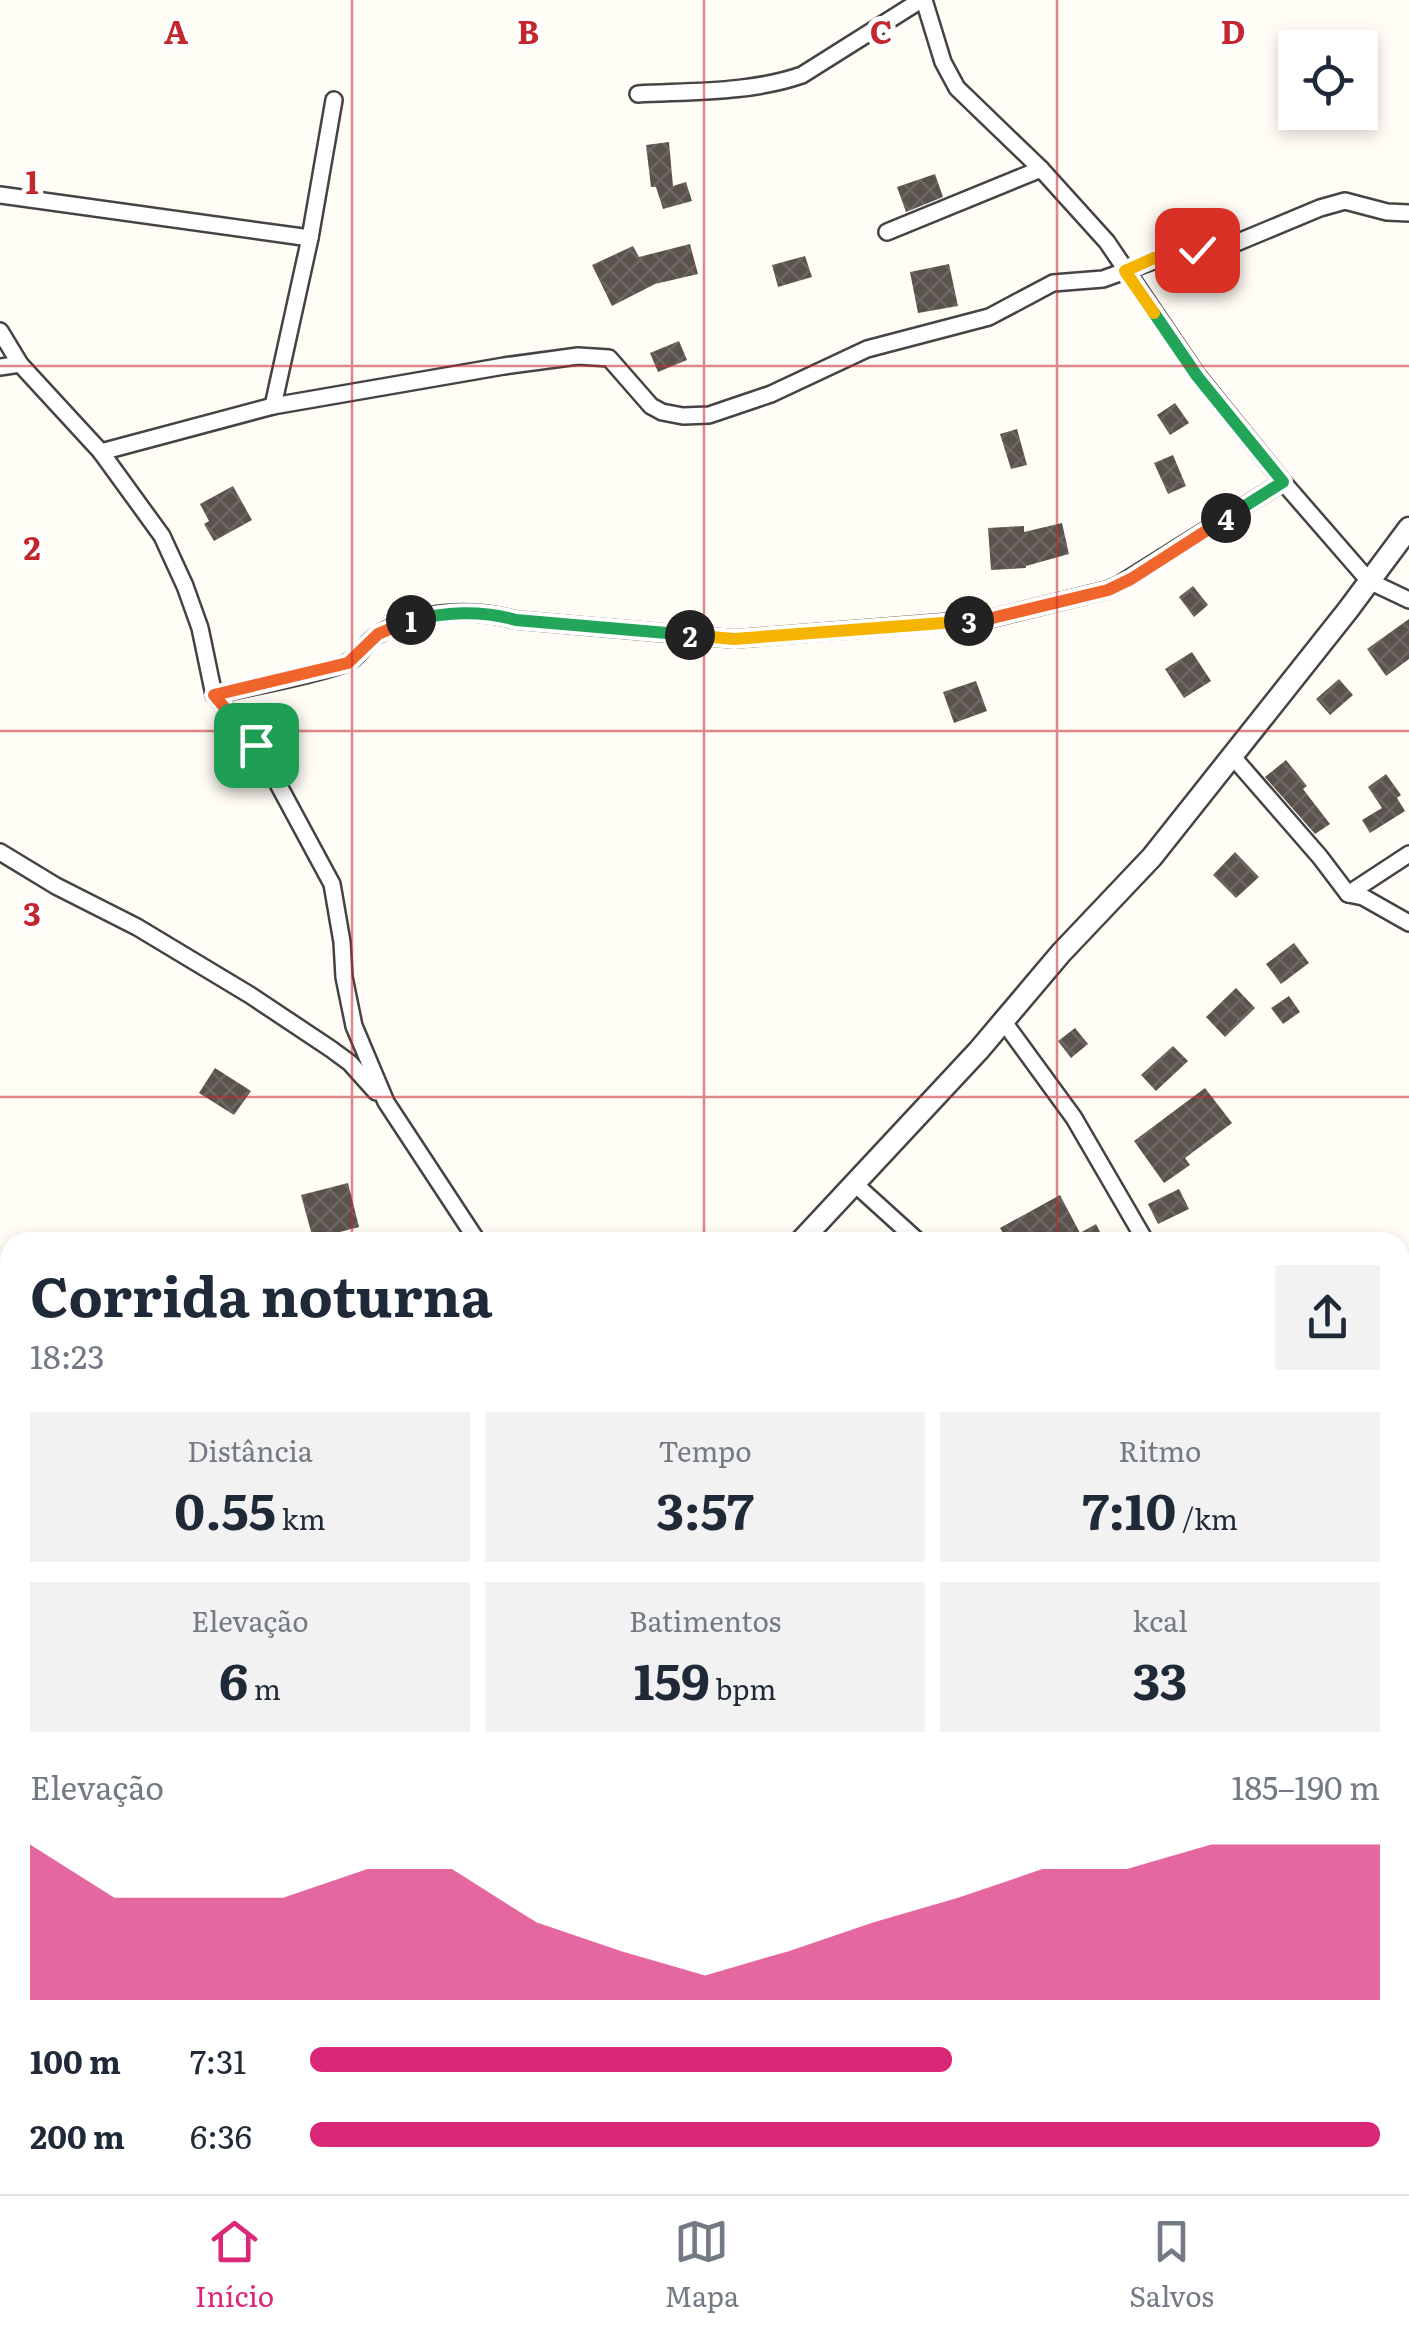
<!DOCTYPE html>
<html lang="pt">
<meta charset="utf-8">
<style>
body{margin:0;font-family:Literata,serif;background:#f2f2f3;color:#1f2937;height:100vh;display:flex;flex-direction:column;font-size:38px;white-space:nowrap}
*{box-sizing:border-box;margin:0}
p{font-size:32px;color:#747a83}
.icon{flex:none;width:55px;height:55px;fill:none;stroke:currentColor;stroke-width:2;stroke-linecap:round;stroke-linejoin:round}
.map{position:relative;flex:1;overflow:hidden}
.side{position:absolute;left:0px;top:1232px;width:1410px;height:962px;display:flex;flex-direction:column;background:#fff;border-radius:30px 30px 0 0;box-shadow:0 5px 15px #0003}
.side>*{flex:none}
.tools{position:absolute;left:1278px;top:30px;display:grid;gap:20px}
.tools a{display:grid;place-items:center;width:100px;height:100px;border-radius:0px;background:#fff;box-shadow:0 5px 15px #0003;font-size:50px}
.pin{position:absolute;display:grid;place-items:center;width:85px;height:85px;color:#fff;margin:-42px;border-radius:20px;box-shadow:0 5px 15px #0006}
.km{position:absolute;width:50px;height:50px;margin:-25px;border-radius:50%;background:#222;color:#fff;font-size:28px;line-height:50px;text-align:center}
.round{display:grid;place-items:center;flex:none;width:105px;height:105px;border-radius:0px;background:#f2f2f3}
.summary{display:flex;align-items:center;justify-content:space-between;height:170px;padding:0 30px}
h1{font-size:55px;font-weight:700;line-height:75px}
.metrics{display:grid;grid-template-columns:repeat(3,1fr);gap:15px;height:170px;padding:10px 30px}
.metrics div{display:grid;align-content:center;border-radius:0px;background:#f2f2f3;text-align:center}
.metrics b{font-size:50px;font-weight:700}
.metrics small{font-size:28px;font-weight:400}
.metrics p{font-size:28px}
.chart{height:280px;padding:20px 30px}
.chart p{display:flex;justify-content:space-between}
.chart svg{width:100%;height:180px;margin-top:10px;fill:#db2777;opacity:.7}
ul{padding:0 30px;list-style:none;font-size:32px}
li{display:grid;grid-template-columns:160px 120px 1fr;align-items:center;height:75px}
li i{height:25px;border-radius:12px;background:#db2777}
.tabs{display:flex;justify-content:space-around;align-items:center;height:140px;border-top:2px solid #e0e1e3;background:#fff;font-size:28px;color:#747a83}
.tabs a{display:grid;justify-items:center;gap:5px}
.tabs .active{color:#db2777}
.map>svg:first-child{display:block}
.building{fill:url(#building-cross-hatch)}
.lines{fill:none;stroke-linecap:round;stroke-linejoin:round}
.minor-casing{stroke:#444;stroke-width:20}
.tertiary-casing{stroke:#444;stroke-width:25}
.minor{stroke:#fff;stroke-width:15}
.tertiary{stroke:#fff;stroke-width:20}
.split-1-casing{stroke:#fff;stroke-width:20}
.split-2-casing{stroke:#fff;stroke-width:20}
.split-3-casing{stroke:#fff;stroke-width:20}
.split-4-casing{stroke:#fff;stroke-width:20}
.split-5-casing{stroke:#fff;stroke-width:20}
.split-6-casing{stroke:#fff;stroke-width:20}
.split-1{stroke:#f0652b;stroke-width:12}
.split-2{stroke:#22a559;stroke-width:12}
.split-3{stroke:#f5b400;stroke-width:12}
.split-4{stroke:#f0652b;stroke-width:12}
.split-5{stroke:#22a559;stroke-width:12}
.split-6{stroke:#f5b400;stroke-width:12}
.grid{fill:none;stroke:#c4262e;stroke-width:2.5;stroke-opacity:0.55}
.grid-label{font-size:32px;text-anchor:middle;font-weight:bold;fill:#c4262e;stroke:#fff;stroke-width:10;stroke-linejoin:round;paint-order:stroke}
</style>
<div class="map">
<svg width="1409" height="2194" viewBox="0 0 1409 2194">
<defs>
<pattern id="building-cross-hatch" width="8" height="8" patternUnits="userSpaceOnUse" patternTransform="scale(2.5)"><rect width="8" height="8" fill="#5a524d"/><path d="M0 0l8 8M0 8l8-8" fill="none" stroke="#6d6662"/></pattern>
</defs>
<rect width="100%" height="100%" fill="#fffdf5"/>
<g class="building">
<polygon points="669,142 673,186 686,182 692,201 663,209 656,187 651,187 646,145"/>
<polygon points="935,174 943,197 906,212 897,187"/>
<polygon points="690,244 698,274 655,284 612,306 592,265 633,246 639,257"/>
<polygon points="805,256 812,277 778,287 772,265"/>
<polygon points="949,264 958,306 918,313 910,272"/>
<polygon points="679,341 687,360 658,372 650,353"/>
<polygon points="1175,403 1189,423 1170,435 1157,415"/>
<polygon points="1017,429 1027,465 1011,469 1000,434"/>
<polygon points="1173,455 1186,486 1168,494 1154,463"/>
<polygon points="233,486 252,520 214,541 204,524 209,521 200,504"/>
<polygon points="1062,523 1069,554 1026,566 1026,568 991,570 988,528 1024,526 1024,532"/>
<polygon points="1193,586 1208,605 1194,617 1179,597"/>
<polygon points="1409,619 1409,659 1386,676 1367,649"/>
<polygon points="1192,652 1211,681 1184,698 1165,669"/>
<polygon points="1339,679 1353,695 1330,715 1316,699"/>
<polygon points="976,681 987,711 954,723 943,692"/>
<polygon points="1286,760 1307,786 1303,789 1330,824 1315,834 1265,777"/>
<polygon points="1386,774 1401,795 1397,798 1405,811 1370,833 1362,820 1382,808 1368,787"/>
<polygon points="1235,852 1259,877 1236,898 1213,875"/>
<polygon points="1294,943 1309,963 1281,984 1266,964"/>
<polygon points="1236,988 1255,1008 1225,1037 1206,1017"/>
<polygon points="1289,996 1300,1012 1283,1024 1271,1008"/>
<polygon points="1075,1028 1088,1044 1071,1058 1058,1041"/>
<polygon points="1173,1046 1188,1061 1156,1091 1141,1075"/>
<polygon points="215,1068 251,1091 234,1115 199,1093"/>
<polygon points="1205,1088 1232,1123 1185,1158 1190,1165 1164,1183 1134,1141"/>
<polygon points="348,1183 359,1227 313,1239 301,1195"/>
<polygon points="1179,1189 1189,1209 1158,1224 1148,1204"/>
<polygon points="1060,1195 1080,1233 1096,1224 1105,1242 1008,1242 1000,1228"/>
</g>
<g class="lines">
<g class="minor-casing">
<g id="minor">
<polyline points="924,0 943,62 957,88 1041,169 1107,242 1197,375 1283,482 1369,581 1409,600"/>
<path d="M638 94C692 91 750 93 802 75L921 0"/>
<polyline points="0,195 310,238"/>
<polyline points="887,232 1041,169"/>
<polyline points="0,331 20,364 101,452 162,536 185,586 200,628 214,695 257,745 332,884 342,942 344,977 354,1026 386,1102 478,1242"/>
<polyline points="0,367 20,364"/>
<polyline points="273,406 310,238 334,100"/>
<polyline points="101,452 273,406 504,366 578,356 609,358 651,406 662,412 683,416 709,415 771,394 867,349 989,317 1053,283 1103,279 1172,254 1224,248 1320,208 1345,201 1387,212 1409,213"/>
<path d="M214 695C257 685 303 678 344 664 359 659 365 642 379 634 420 610 472 608 516 620L734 639 989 619 1107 590 1120 584 1283 482"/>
<polyline points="1233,757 1320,857 1348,894 1363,897 1409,923"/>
<polyline points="0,852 56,886 137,927 250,995 331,1049 350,1063 376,1092"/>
<polyline points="1348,894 1409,854"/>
<polyline points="1004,1022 1074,1118 1146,1242"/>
<polyline points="855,1184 919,1242"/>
<polyline points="1400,1283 1409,1265"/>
<polyline points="1400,1347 1409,1345"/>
<polyline points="0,1547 10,1546"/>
<polyline points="1400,1639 1409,1632"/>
<polyline points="0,1730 10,1737"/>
<polyline points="1400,1897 1409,1897"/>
<polyline points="178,2185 179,2194"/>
<polyline points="642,2185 649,2194"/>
<polyline points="880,2185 882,2194"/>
<polyline points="1102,2185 1106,2194"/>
<polyline points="1366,2185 1367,2194"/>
<polyline points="401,2194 401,2185"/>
</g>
</g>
<g class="tertiary-casing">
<g id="tertiary">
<polyline points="800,1242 979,1050 1061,953 1152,857 1348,610 1409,528"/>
<polyline points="38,2194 46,2185"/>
</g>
</g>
<use href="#minor" class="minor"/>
<use href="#tertiary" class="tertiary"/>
</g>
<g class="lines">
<g class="split-1-casing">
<polyline id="split-1" points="256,745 214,695 348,663 378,634 411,620"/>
</g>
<g class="split-2-casing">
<path id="split-2" d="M411 620C448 612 480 610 516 620L690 635"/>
</g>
<g class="split-3-casing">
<polyline id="split-3" points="690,635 734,639 969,621"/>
</g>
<g class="split-4-casing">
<polyline id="split-4" points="969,621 988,619 1108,590 1131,579 1226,518"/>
</g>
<g class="split-5-casing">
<polyline id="split-5" points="1154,313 1197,376 1283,482 1226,518"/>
</g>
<g class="split-6-casing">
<polyline id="split-6" points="1154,313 1125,271 1154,258 1197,250"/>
</g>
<use href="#split-1" class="split-1"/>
<use href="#split-2" class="split-2"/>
<use href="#split-3" class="split-3"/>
<use href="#split-4" class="split-4"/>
<use href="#split-5" class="split-5"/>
<use href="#split-6" class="split-6"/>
</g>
<path class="grid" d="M352 0V1242M704 0V1242M1057 0V1242M0 366H1409M0 731H1409M0 1097H1409M0 1463H10M1400 1463H1409M0 1828H10M1400 1828H1409M352 2185V2194M704 2185V2194M1057 2185V2194"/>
<g class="grid-label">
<text x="176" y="44">A</text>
<text x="528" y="44">B</text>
<text x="881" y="44">C</text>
<text x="1233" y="44">D</text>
<text x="32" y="194">1</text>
<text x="32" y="560">2</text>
<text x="32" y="926">3</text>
</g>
</svg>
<div class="tools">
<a><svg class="icon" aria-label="locate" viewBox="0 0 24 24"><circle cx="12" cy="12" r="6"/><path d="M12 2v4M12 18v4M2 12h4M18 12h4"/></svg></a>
</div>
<div class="pin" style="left:256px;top:745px;background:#1e9e55"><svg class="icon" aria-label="arrive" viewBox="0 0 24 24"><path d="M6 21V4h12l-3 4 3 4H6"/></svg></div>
<div class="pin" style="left:1197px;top:250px;background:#d93025"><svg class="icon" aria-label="check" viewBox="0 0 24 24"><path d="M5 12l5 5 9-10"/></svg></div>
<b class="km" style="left:411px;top:620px">1</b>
<b class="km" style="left:690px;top:635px">2</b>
<b class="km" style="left:969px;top:621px">3</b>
<b class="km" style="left:1226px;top:518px">4</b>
<section class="side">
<div class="summary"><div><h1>Corrida noturna</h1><p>18:23</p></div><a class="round"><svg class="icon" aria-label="share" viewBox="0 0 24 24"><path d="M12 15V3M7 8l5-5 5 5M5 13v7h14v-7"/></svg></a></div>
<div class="metrics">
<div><p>Distância</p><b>0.55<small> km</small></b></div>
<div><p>Tempo</p><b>3:57</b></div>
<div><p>Ritmo</p><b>7:10<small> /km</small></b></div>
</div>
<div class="metrics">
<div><p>Elevação</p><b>6<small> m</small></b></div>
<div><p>Batimentos</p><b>159<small> bpm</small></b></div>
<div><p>kcal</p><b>33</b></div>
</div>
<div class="chart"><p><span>Elevação</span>185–190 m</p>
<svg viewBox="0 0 160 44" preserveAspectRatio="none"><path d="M0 44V6L10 19L20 19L30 19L40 12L50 12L60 25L70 32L80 38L90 32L100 25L110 19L120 12L130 12L140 6L150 6L160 6V44z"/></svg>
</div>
<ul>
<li><b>100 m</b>7:31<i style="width:60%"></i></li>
<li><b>200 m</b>6:36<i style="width:100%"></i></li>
</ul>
</section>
</div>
<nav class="tabs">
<a class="active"><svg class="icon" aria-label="home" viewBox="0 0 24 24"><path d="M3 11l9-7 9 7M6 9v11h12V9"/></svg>Início</a>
<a><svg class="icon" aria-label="map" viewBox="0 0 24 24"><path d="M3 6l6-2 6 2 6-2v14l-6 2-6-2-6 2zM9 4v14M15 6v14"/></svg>Mapa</a>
<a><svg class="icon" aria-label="saved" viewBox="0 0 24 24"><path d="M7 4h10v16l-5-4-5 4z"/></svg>Salvos</a>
</nav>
